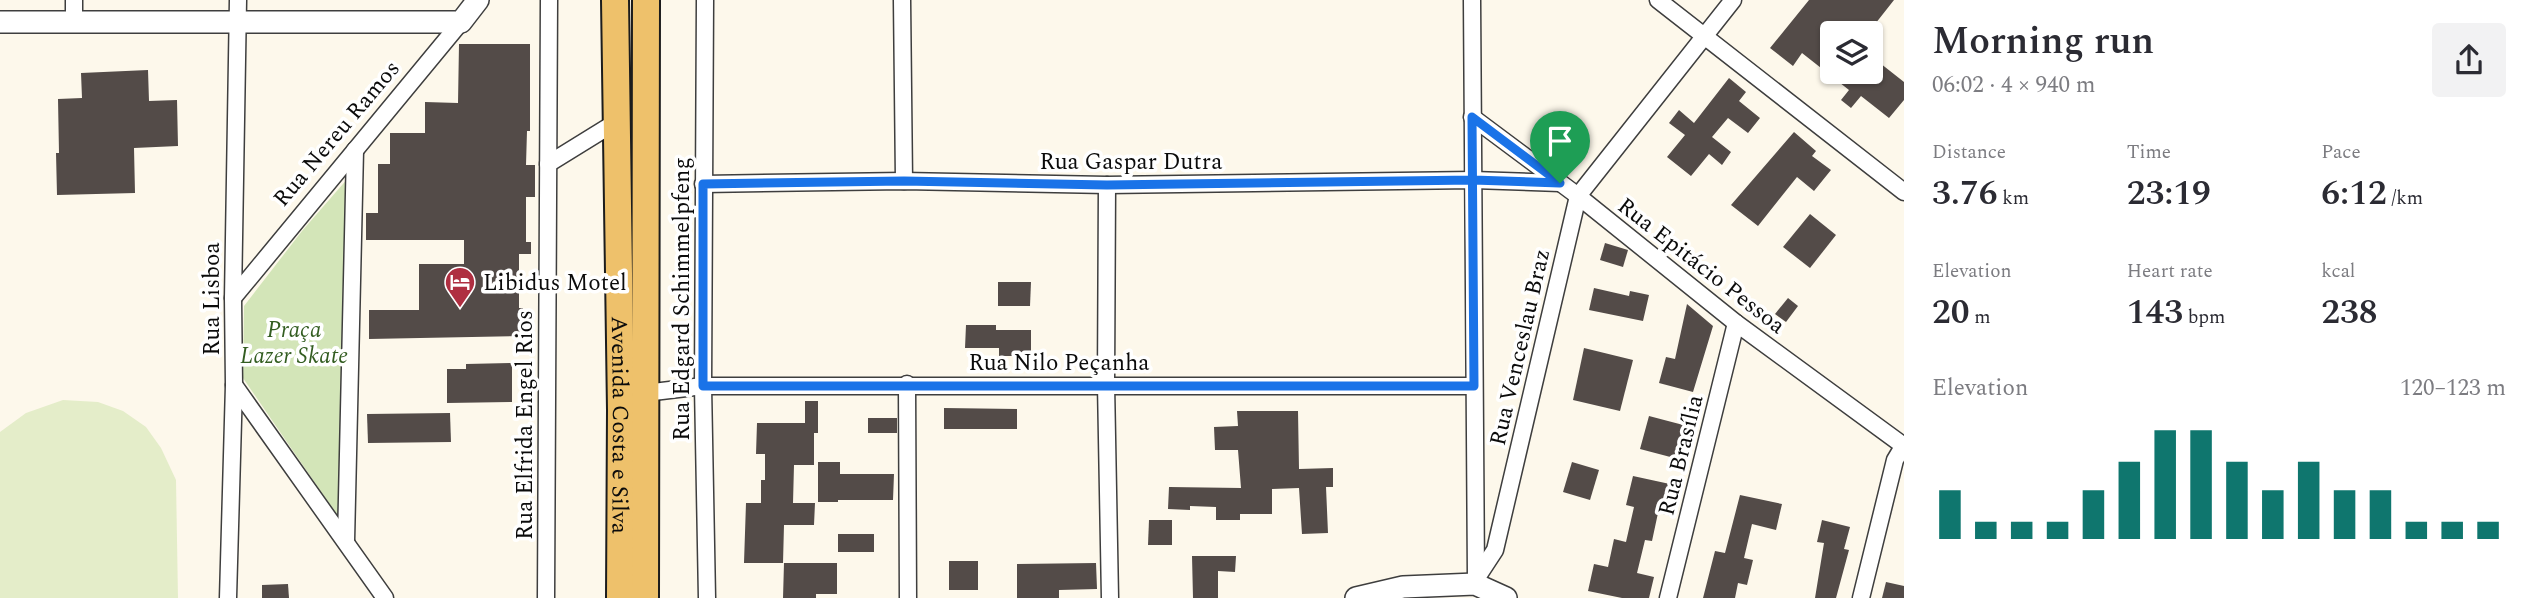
<!DOCTYPE html>
<meta charset="utf-8">
<style>
body{margin:0;font-family:Spectral,serif;background:#f2f2f3;color:#2b2b33;height:100vh;display:flex;flex-direction:column;font-size:26px;white-space:nowrap}
*{box-sizing:border-box;margin:0}
p{font-size:23px;color:#7c7c81}
.icon{flex:none;width:38px;height:38px;fill:none;stroke:currentColor;stroke-width:2;stroke-linecap:round;stroke-linejoin:round}
.map{position:relative;flex:1;overflow:hidden}
.details{display:flex;flex-direction:column;background:#fff;width:630px}
.details>*{flex:none}
.tools{position:absolute;left:1820px;top:21px;display:grid;gap:14px}
.tools a{display:grid;place-items:center;width:63px;height:63px;border-radius:7px;background:#fff;box-shadow:0 2px 5px #0004;font-size:35px}
.pin{position:absolute;display:grid;place-items:center;width:60px;height:60px;color:#fff;margin:-72px -30px;border-radius:50% 50% 50% 0;rotate:-45deg;box-shadow:0 0 7px #0007}
.pin .icon{rotate:45deg}
.round{display:grid;place-items:center;flex:none;width:74px;height:74px;border-radius:7px;background:#f2f2f3}
.overview{display:flex;align-items:center;justify-content:space-between;height:119px;padding:0 28px}
h1{font-size:38px;font-weight:600;line-height:52px}
.figures{display:grid;grid-template-columns:repeat(3,1fr);gap:10px;height:119px;padding:7px 28px}
.figures div{display:grid;align-content:center}
.figures b{font-size:35px;font-weight:600}
.figures small{font-size:19px;font-weight:400}
.figures p{font-size:19px}
.chart{height:196px;padding:14px 28px}
.chart p{display:flex;justify-content:space-between}
.chart svg{width:100%;height:126px;margin-top:7px;stroke:#0f766e;stroke-width:6}
main{display:flex;flex:1;min-height:0}
.map>svg:first-child{display:block}
.green{fill:#d3e5b8}
.pitch{fill:#e4edc9}
.building{fill:#534b48}
.lines{fill:none;stroke-linecap:round;stroke-linejoin:round}
.minor-casing{stroke:#3e3e3e;stroke-width:19}
.tertiary-casing{stroke:#3e3e3e;stroke-width:24}
.primary-casing{stroke:#1c1c1c;stroke-width:30}
.minor{stroke:#fff;stroke-width:16}
.tertiary{stroke:#fff;stroke-width:21}
.primary{stroke:#eec16b;stroke-width:26}
.route-casing{stroke:#fff;stroke-width:14}
.route{stroke:#1a73e8;stroke-width:9}
.labels{text-anchor:middle;stroke-width:7;stroke-linejoin:round;paint-order:stroke}
.street-label{font-size:23px;fill:#0b0b0b;stroke:#fff}
.poi-label{font-size:23px;fill:#0b0b0b;stroke:#fff;text-anchor:start}
.park-label{font-size:23px;font-style:italic;fill:#335d21;stroke:#fff}
</style>
<main>
<div class="map">
<svg width="1904" height="598" viewBox="0 0 1904 598">
<rect width="100%" height="100%" fill="#fdf8eb"/>
<polygon class="green" points="349,177 339,518 243,378 244,306 302,231"/>
<polygon class="pitch" points="63,400 98,402 123,411 146,427 161,448 176,480 178,598 0,598 0,432 26,413"/>
<g class="building">
<polygon points="1809,0 1894,0 1868,33 1832,33 1832,72 1871,72 1871,56 1904,82 1904,100 1889,118 1861,96 1851,108 1841,100 1849,90 1802,53 1793,66 1770,48"/>
<polygon points="459,44 530,44 530,131 527,131 526,165 535,165 535,197 526,197 526,242 531,242 531,254 519,254 519,308 523,308 524,336 369,339 369,310 419,310 419,264 464,264 464,240 366,240 366,213 378,213 378,164 390,164 390,133 425,133 425,102 458,103"/>
<polygon points="148,70 149,101 177,100 178,146 134,148 135,193 57,195 56,153 59,153 58,99 82,98 81,73"/>
<polygon points="1729,78 1746,92 1739,101 1760,118 1748,133 1728,118 1712,137 1731,152 1722,165 1709,154 1691,176 1667,157 1685,135 1669,123 1679,110 1694,123"/>
<polygon points="1794,132 1816,151 1812,156 1831,170 1814,191 1797,177 1758,226 1731,205"/>
<polygon points="1810,214 1836,235 1810,268 1783,247"/>
<polygon points="1605,243 1628,250 1623,267 1600,260"/>
<polygon points="998,282 1031,282 1030,306 998,306"/>
<polygon points="1594,288 1629,296 1630,291 1649,295 1643,321 1589,310"/>
<polygon points="1788,298 1798,306 1786,322 1775,314"/>
<polygon points="1687,304 1713,326 1693,392 1659,383 1666,357 1675,359"/>
<polygon points="966,325 996,325 996,330 1031,330 1031,356 999,356 999,348 965,348"/>
<polygon points="1584,348 1633,360 1620,411 1573,400"/>
<polygon points="512,363 512,402 447,403 447,369 466,369 466,364"/>
<polygon points="805,401 818,401 818,433 814,433 814,465 794,465 793,503 815,503 814,525 784,525 783,563 744,563 746,503 761,503 761,480 765,480 765,454 756,454 757,423 805,423"/>
<polygon points="944,408 1017,409 1017,429 944,429"/>
<polygon points="1237,411 1298,411 1299,469 1333,468 1333,487 1326,487 1328,533 1302,534 1299,488 1272,489 1272,514 1240,514 1240,520 1216,520 1216,507 1190,506 1190,510 1168,509 1169,487 1241,488 1238,450 1215,450 1214,427 1238,426"/>
<polygon points="450,413 451,442 368,443 367,414"/>
<polygon points="1649,416 1687,426 1678,459 1640,449"/>
<rect x="868" y="418" width="29" height="15"/>
<polygon points="818,462 840,462 840,474 894,474 893,500 838,500 838,502 818,502"/>
<polygon points="1572,462 1599,470 1590,500 1563,492"/>
<polygon points="1633,476 1679,486 1672,516 1658,513 1652,541 1645,540 1637,573 1654,577 1649,598 1622,598 1588,591 1594,564 1608,567 1614,539 1626,542 1634,507 1626,505"/>
<polygon points="1740,495 1782,504 1776,530 1752,524 1744,558 1753,560 1747,585 1738,583 1735,598 1703,598 1715,551 1725,553"/>
<polygon points="1149,520 1172,520 1172,545 1148,545"/>
<polygon points="1822,520 1850,527 1844,549 1849,550 1836,598 1815,598 1824,543 1817,542"/>
<rect x="838" y="534" width="36" height="18"/>
<polygon points="1192,556 1236,556 1235,572 1218,571 1218,598 1193,598"/>
<rect x="949" y="561" width="29" height="29"/>
<polygon points="784,563 837,563 837,594 816,594 816,598 783,598"/>
<polygon points="1096,563 1097,589 1059,590 1059,598 1017,598 1017,564"/>
<polygon points="1886,582 1904,586 1904,598 1882,598"/>
<polygon points="288,584 289,598 262,598 262,585"/>
</g>
<g class="lines">
<g class="minor-casing">
<g id="minor">
<polyline points="74,0 74,21"/>
<polyline points="705,0 703,386 707,598"/>
<polyline points="902,0 904,181"/>
<polyline points="1472,0 1476,579"/>
<polyline points="1658,0 1904,192"/>
<polyline points="1472,117 1578,196 1736,323 1904,446"/>
<polyline points="548,164 616,122"/>
<polyline points="703,184 904,181 1107,185 1473,180 1560,183"/>
<polyline points="1107,185 1106,384 1110,598"/>
<polyline points="233,298 461,22"/>
<polyline points="907,384 908,598"/>
<polyline points="234,385 385,598"/>
<polyline points="645,393 703,386 1473,386"/>
<polyline points="346,541 355,150"/>
<polyline points="1475,584 1476,579 1495,550 1578,196 1733,0"/>
<polyline points="228,598 234,385 233,298 238,0"/>
<polyline points="546,598 549,0"/>
<polyline points="1668,598 1736,323"/>
<polyline points="1861,598 1895,460 1904,445"/>
</g>
</g>
<g class="tertiary-casing">
<g id="tertiary">
<polyline points="0,22 461,22 478,0"/>
<polyline points="1356,598 1403,587 1475,584 1506,598"/>
</g>
</g>
<g class="primary-casing">
<g id="primary">
<path id="s1" d="M615 0 621 410 620 598"/>
<polyline points="645,598 646,0"/>
</g>
</g>
<use href="#minor" class="minor"/>
<use href="#tertiary" class="tertiary"/>
<use href="#primary" class="primary"/>
</g>
<g class="lines">
<g class="route-casing">
<polyline id="route" points="1560,183 1473,180 1107,185 904,181 703,184 703,386 1474,386 1472,117 1560,183"/>
</g>
<use href="#route" class="route"/>
</g>
<defs>
<g id="hotel-pin" transform="scale(1.575)"><path d="M0 17L-7.5 6A9.5 9.5 0 1 1 7.5 6Z" fill="#af2f41" stroke="#fff"/><path d="M-6-4.5h1.5V1H6V5H4.5V3h-9V5H-6ZM-4 0a1.8 1.8 0 1 1 3.6 0ZM.5 0V-2.5h3Q6-2.5 6 0Z" fill="#fff"/></g>
</defs>
<g fill-rule="evenodd">
<use href="#hotel-pin" x="460" y="282"/>
</g>
<g class="labels">
<g class="street-label">
<text transform="translate(336 133) rotate(-50)" y="8">Rua Nereu Ramos</text>
<text x="1131" y="169">Rua Gaspar Dutra</text>
<text transform="translate(1702 265) rotate(38)" y="8">Rua Epitácio Pessoa</text>
<text transform="translate(211 299) rotate(-90)" y="8">Rua Lisboa</text>
<text transform="translate(681 299) rotate(-90)" y="8">Rua Edgard Schimmelpfeng</text>
<text transform="translate(1519 347) rotate(-77)" y="8">Rua Venceslau Braz</text>
<text x="1059" y="370">Rua Nilo Peçanha</text>
<text transform="translate(524 425) rotate(-90)" y="8">Rua Elfrida Engel Rios</text>
<text dy="8" stroke="none"><textPath href="#s1" startOffset="425">Avenida Costa e Silva</textPath></text>
<text transform="translate(1680 455) rotate(-76)" y="8">Rua Brasília</text>
</g>
<g class="poi-label">
<text x="483" y="290">Libidus Motel</text>
</g>
<g class="park-label">
<text x="294" y="337">Praça<tspan x="294" dy="26">Lazer Skate</tspan></text>
</g>
</g>
</svg>
<div class="tools">
<a><svg class="icon" aria-label="layers" viewBox="0 0 24 24"><path d="M12 4l9 5-9 5-9-5zM3 14l9 5 9-5"/></svg></a>
</div>
<div class="pin" style="left:1560px;top:183px;background:#1e9e55"><svg class="icon" aria-label="arrive" viewBox="0 0 24 24"><path d="M6 21V4h12l-3 4 3 4H6"/></svg></div>
</div>
<section class="details">
<div class="overview"><div><h1>Morning run</h1><p>06:02 · 4 × 940 m</p></div><a class="round"><svg class="icon" aria-label="share" viewBox="0 0 24 24"><path d="M12 15V3M7 8l5-5 5 5M5 13v7h14v-7"/></svg></a></div>
<div class="figures">
<div><p>Distance</p><b>3.76<small> km</small></b></div>
<div><p>Time</p><b>23:19</b></div>
<div><p>Pace</p><b>6:12<small> /km</small></b></div>
</div>
<div class="figures">
<div><p>Elevation</p><b>20<small> m</small></b></div>
<div><p>Heart rate</p><b>143<small> bpm</small></b></div>
<div><p>kcal</p><b>238</b></div>
</div>
<div class="chart"><p><span>Elevation</span>120–123 m</p>
<svg viewBox="0 0 160 44" preserveAspectRatio="none"><path d="M5 44V27M15 44V38M25 44V38M35 44V38M45 44V27M55 44V17M65 44V6M75 44V6M85 44V17M95 44V27M105 44V17M115 44V27M125 44V27M135 44V38M145 44V38M155 44V38"/></svg>
</div>
</section>
</main>
